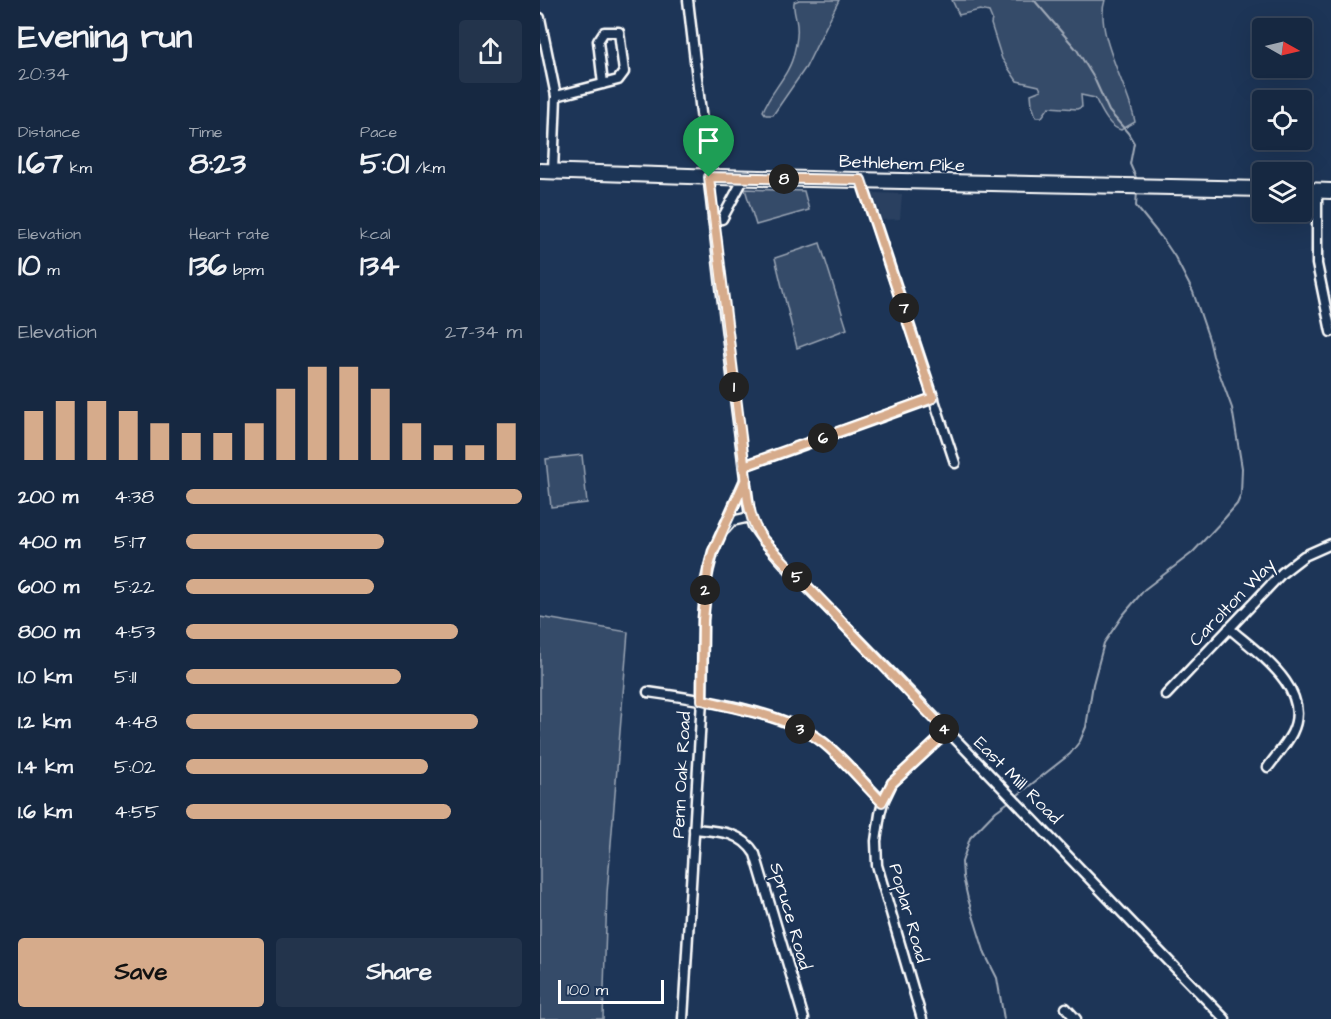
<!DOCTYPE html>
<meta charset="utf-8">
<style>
body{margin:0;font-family:"Architects Daughter",sans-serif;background:#23344c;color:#f1f3f6;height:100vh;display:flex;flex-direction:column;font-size:22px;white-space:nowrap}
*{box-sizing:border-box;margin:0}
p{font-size:20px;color:#9ea6b1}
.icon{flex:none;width:33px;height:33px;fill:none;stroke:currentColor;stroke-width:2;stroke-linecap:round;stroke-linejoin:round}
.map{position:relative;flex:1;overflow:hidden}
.sheet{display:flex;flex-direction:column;background:#162841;width:540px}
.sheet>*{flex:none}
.needle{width:39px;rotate:98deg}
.controls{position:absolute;left:712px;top:18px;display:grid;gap:12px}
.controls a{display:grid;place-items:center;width:60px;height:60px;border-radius:6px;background:#162841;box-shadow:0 6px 24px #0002,0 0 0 2px #35445a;font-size:30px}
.scale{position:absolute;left:18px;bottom:15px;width:106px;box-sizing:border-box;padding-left:6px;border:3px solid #fff;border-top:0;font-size:16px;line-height:21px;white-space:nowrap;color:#fff;-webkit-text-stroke:4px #1d3557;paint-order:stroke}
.pin{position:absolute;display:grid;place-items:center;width:51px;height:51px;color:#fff;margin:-62px -26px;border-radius:50% 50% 50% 0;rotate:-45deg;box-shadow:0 0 6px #0007}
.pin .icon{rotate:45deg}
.km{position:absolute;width:30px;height:30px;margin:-15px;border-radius:50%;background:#222;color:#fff;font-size:16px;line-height:30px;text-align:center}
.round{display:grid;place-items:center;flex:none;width:63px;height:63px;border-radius:6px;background:#23344c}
.summary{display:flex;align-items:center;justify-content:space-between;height:102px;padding:0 18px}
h1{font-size:33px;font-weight:800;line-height:45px}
.metrics{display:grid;grid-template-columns:repeat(3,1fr);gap:9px;height:102px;padding:6px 18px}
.metrics div{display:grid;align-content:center}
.metrics b{font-size:30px;font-weight:800}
.metrics small{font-size:16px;font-weight:400}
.metrics p{font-size:16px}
.chart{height:168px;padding:12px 18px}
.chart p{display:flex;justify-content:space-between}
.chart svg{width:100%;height:108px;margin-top:6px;stroke:#d6ab8b;stroke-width:6}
.button{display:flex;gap:12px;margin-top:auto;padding:12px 18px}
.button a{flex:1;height:69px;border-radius:6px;background:#d6ab8b;color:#111;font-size:24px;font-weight:800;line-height:69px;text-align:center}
.button a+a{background:#23344c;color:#f1f3f6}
ul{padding:0 18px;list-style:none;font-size:20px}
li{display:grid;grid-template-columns:96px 72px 1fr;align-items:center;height:45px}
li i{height:15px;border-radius:8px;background:#d6ab8b}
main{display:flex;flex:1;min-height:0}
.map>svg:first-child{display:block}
.built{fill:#2a4161}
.green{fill:#364b69;stroke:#9aa5b4;stroke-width:1.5}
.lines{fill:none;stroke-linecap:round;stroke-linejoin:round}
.stream{stroke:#a0aab8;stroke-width:2}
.street-casing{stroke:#fff;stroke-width:13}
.primary-casing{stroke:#fff;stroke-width:18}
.street{stroke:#1d3557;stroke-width:8}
.primary{stroke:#1d3557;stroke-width:14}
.route-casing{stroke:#fff;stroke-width:12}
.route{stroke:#d6ab8b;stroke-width:8}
.labels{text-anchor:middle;stroke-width:4.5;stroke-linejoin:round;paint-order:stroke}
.street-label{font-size:18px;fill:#fff;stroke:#1d3557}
</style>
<main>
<section class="sheet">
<div class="summary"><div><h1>Evening run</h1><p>20:34</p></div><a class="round"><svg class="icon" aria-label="share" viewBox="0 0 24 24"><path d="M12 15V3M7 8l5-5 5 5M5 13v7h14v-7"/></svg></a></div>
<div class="metrics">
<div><p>Distance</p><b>1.67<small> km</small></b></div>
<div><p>Time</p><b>8:23</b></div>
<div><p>Pace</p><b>5:01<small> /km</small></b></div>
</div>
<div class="metrics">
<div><p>Elevation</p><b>10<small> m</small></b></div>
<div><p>Heart rate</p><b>136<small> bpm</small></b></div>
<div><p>kcal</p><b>134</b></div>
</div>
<div class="chart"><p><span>Elevation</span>27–34 m</p>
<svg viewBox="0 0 160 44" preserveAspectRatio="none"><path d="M5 44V24M15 44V20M25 44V20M35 44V24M45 44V29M55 44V33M65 44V33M75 44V29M85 44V15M95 44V6M105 44V6M115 44V15M125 44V29M135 44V38M145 44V38M155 44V29"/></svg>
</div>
<ul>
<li><b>200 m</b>4:38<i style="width:100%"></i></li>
<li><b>400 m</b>5:17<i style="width:59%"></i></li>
<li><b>600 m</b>5:22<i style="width:56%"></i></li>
<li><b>800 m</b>4:53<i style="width:81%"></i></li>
<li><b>1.0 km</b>5:11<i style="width:64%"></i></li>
<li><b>1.2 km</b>4:48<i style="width:87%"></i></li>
<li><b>1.4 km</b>5:02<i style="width:72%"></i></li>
<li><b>1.6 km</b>4:55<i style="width:79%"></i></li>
</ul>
<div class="button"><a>Save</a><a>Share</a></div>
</section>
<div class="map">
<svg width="791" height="1019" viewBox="0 0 791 1019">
<rect width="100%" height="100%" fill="#1d3557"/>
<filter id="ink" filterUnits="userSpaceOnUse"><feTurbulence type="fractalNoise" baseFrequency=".0167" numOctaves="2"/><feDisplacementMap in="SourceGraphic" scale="12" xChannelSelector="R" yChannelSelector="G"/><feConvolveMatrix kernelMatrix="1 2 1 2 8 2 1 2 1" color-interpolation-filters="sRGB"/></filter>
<g filter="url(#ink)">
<polygon class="built" points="333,193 362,194 360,219 339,220 340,209 335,208 333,204"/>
<g class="green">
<path d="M259 0H299L266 67 233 115H226L223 111C231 91 250 74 254 53 256 45 258 33 257 25 256 16 253 11 254 2Z"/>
<path d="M412 0H565C554 33 589 88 595 122L581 130C568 127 561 109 555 98L541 95 542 107 537 109 509 107 502 117H496L492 105 491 94 501 90 499 86 477 81 462 59 451 24 452 19 449 12 440 10 419 15Z"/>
<polygon points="205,189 264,191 269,210 216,225"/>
<polygon points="280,243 307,329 257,348 235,258"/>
<polygon points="42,455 47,503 11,507 6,459"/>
<polygon points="0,617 88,632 67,893 63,1019 0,1019"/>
</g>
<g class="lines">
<g class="stream">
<polyline points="494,0 537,50 554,78 569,111 588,133 594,143 590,164 597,180"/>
<polyline points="474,798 530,754 540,741 546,727 553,684 564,643 583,615 605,589 652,553 684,519 697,504 701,495 702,468 692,408 673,356 669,339 653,292 635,257 625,242 596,206 597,191"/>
<polyline points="464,1019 457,978 445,954 428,899 423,877 422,862 430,838 456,811 470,801"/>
</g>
<g class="street-casing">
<g id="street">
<path d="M148 0 182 295 210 517 213 526 223 540 248 568C396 716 539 869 685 1019"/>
<polyline points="0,18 16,96 13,171"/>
<polyline points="16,96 78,80 84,72 79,32 64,32 58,41 63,84"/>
<polyline points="321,180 415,463"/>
<polyline points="777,191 777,264 791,332"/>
<polyline points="173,220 182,219 204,178"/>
<polyline points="204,466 394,398"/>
<polyline points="185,529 192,521 210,517"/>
<path d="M689 628C716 652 774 689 752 733 746 745 736 756 728 767"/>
<path d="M108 692C157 699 245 711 284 743 305 760 323 783 343 802"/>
<polyline points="626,695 742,573 764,556 791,544"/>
<path d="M154 829C178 831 201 831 215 854L264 1019"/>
<polyline points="526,1008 536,1019"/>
<polyline points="143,1019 162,700 163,620 166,580 173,552 205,480"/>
<polyline points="382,1019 337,865 336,841 340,814 343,802 352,783 407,732"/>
</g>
</g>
<g class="primary-casing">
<g id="primary">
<polyline points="0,171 178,177 723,189"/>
<polyline points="762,190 791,191"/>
</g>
</g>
<use href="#street" class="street"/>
<use href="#primary" class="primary"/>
</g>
</g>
<g class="lines" filter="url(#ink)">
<g class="route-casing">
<path id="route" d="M169 177 206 479 173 552 168 570 163 620 162 700C202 710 250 716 284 743 305 760 323 783 342 802L352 783 407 732 223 540C207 518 207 492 204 466L393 398 321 180 169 177"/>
</g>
<use href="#route" class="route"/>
</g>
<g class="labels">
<g class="street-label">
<text transform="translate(362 163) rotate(2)" y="6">Bethlehem Pike</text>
<text transform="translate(692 602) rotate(-46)" y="6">Carolton Way</text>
<text transform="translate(141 775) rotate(-87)" y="6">Penn Oak Road</text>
<text transform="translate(478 780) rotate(45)" y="6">East Mill Road</text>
<text transform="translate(369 913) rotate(74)" y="6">Poplar Road</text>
<text transform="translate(251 916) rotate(74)" y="6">Spruce Road</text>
</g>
</g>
</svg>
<div class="controls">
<a><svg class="needle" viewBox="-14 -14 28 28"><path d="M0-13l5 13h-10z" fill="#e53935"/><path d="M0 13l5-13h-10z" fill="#9ea6b1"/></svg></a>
<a><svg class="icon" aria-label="locate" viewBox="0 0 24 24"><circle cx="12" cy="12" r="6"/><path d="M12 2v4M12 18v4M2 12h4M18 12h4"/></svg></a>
<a><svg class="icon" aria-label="layers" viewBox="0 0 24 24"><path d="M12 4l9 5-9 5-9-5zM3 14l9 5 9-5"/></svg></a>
</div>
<div class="scale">100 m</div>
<div class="pin" style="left:169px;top:177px;background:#1e9e55"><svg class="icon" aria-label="arrive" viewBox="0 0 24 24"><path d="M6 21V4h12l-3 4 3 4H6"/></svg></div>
<b class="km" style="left:194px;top:387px">1</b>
<b class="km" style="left:165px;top:590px">2</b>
<b class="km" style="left:260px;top:729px">3</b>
<b class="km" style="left:404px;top:729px">4</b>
<b class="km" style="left:257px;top:577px">5</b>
<b class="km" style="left:283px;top:438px">6</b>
<b class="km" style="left:364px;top:308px">7</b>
<b class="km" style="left:244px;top:179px">8</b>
</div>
</main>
